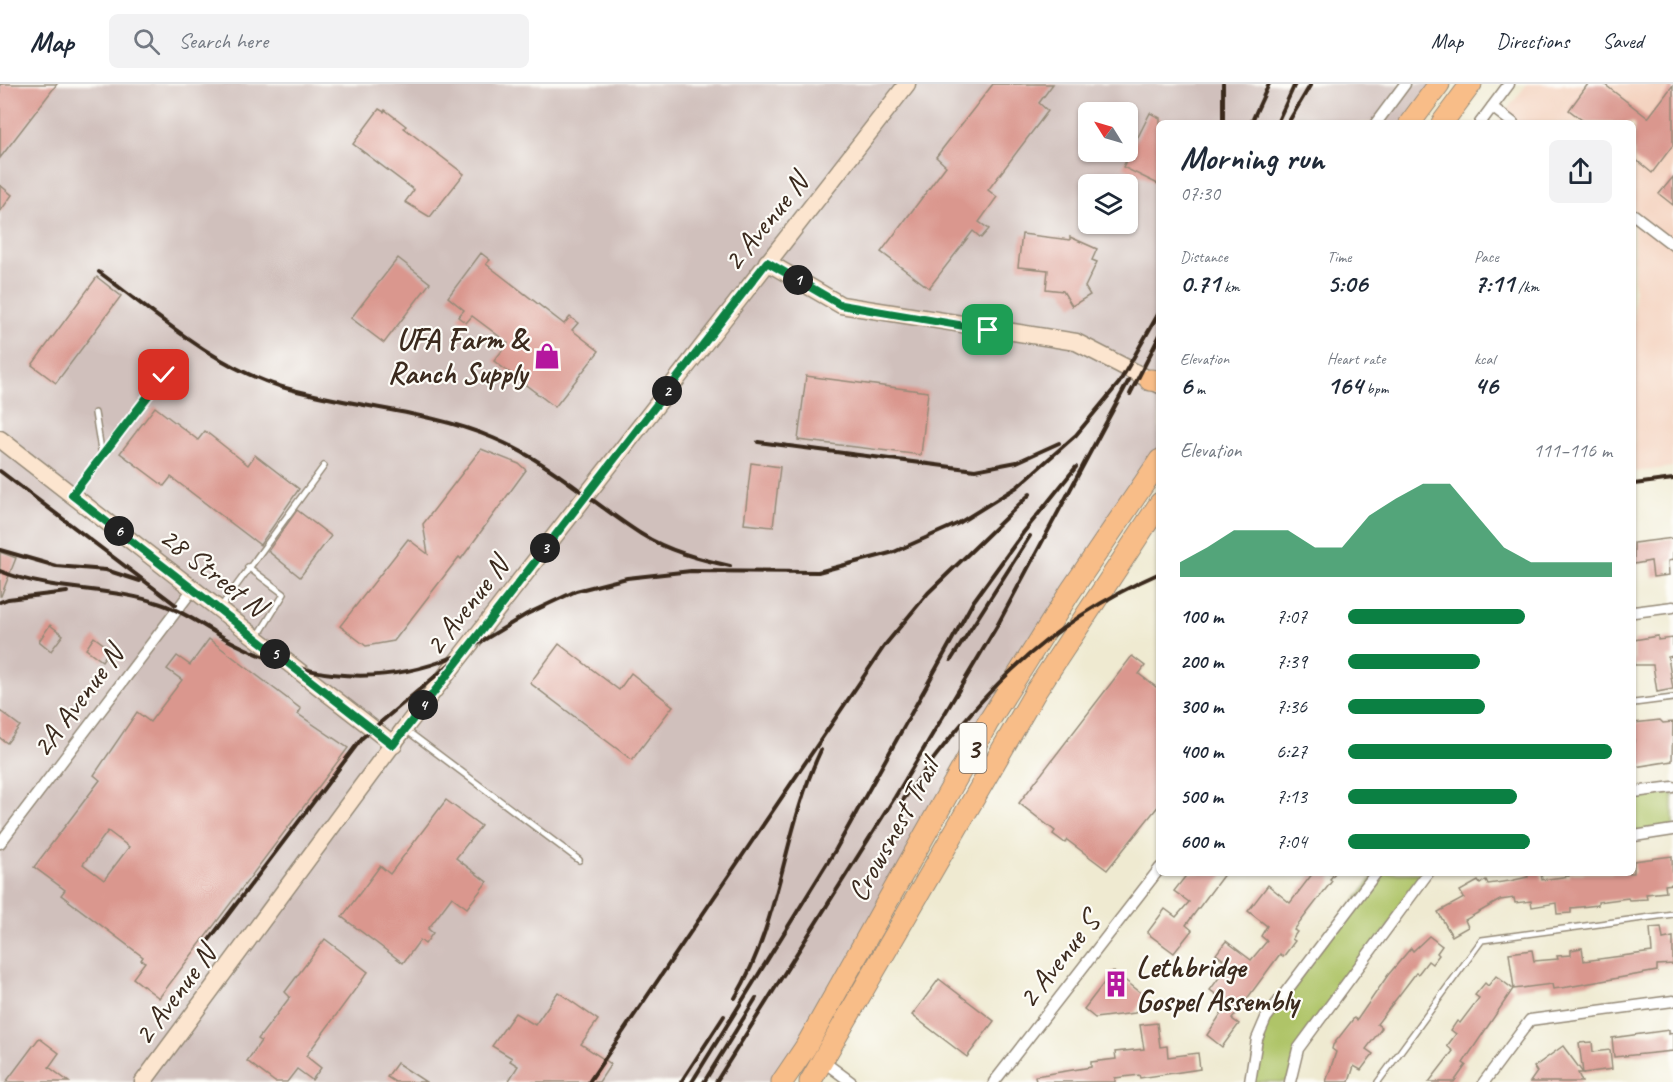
<!DOCTYPE html>
<meta charset="utf-8">
<style>
body{margin:0;font-family:Caveat,sans-serif;background:#f2f2f3;color:#1f2937;height:100vh;display:flex;flex-direction:column;font-size:22px;white-space:nowrap}
*{box-sizing:border-box;margin:0}
p{font-size:20px;color:#747a83}
.icon{flex:none;width:33px;height:33px;fill:none;stroke:currentColor;stroke-width:2;stroke-linecap:round;stroke-linejoin:round}
.map{position:relative;flex:1;overflow:hidden}
.side{position:absolute;left:1156px;top:36px;width:480px;height:756px;display:flex;flex-direction:column;background:#fff;border-radius:9px;box-shadow:0 2px 4px #0004}
.side>*{flex:none}
.needle{width:39px;rotate:307deg}
.fabs{position:absolute;left:1078px;top:18px;display:grid;gap:12px}
.fabs a{display:grid;place-items:center;width:60px;height:60px;border-radius:9px;background:#fff;box-shadow:0 2px 4px #0004;font-size:30px}
.pin{position:absolute;display:grid;place-items:center;width:51px;height:51px;color:#fff;margin:-26px;border-radius:12px;box-shadow:0 3px 9px #0006}
.km{position:absolute;width:30px;height:30px;margin:-15px;border-radius:50%;background:#222;color:#fff;font-size:16px;line-height:30px;text-align:center}
.round{display:grid;place-items:center;flex:none;width:63px;height:63px;border-radius:9px;background:#f2f2f3}
.headline{display:flex;align-items:center;justify-content:space-between;height:102px;padding:0 24px}
h1{font-size:33px;font-weight:700;line-height:45px}
.metrics{display:grid;grid-template-columns:repeat(3,1fr);gap:9px;height:102px;padding:6px 24px}
.metrics div{display:grid;align-content:center}
.metrics b{font-size:26px;font-weight:700}
.metrics small{font-size:16px;font-weight:400}
.metrics p{font-size:16px}
.chart{height:168px;padding:12px 24px}
.chart p{display:flex;justify-content:space-between}
.chart svg{width:100%;height:108px;margin-top:6px;fill:#0b8043;opacity:.7}
ul{padding:0 24px;list-style:none;font-size:20px}
li{display:grid;grid-template-columns:96px 72px 1fr;align-items:center;height:45px}
li i{height:15px;border-radius:8px;background:#0b8043}
header{display:flex;align-items:center;gap:36px;box-sizing:border-box;height:84px;padding:0 30px;background:#fff;border-bottom:2px solid #e0e1e3}
header strong{font-size:28px}
nav{display:flex;gap:33px;margin-inline-start:auto;font-size:21px}
.search{width:420px;height:54px;background:#f2f2f3;display:flex;align-items:center;gap:15px;box-sizing:border-box;padding:0 21px;border-radius:9px;color:#747a83;font-size:22px}
.map>svg:first-child{display:block}
.built{fill:#f4d3c0}
.industrial{fill:#d0c0bc;fill-rule:evenodd}
.green{fill:#afc468;stroke:#757743;stroke-width:1.5}
.building{fill:#da978e;fill-rule:evenodd}
.lines{fill:none;stroke-linecap:round;stroke-linejoin:round}
.lane-casing{stroke:#958a78;stroke-width:8}
.street-casing{stroke:#958a78;stroke-width:13}
.secondary-casing{stroke:#958a78;stroke-width:19}
.highway-casing{stroke:#958a78;stroke-width:23}
.lane{stroke:#fff;stroke-width:5}
.street{stroke:#fff;stroke-width:10}
.secondary{stroke:#fce5cf;stroke-width:16}
.highway{stroke:#f8bd88;stroke-width:21}
.rail{stroke:#3b2a1e;stroke-width:4}
.route-casing{stroke:#fff;stroke-width:12}
.route{stroke:#0b8043;stroke-width:8}
.labels{text-anchor:middle;stroke-width:4.5;stroke-linejoin:round;paint-order:stroke}
.shield{fill:#fdfcf7;stroke:#75695f;stroke-width:1.5}
.shield-label{font-size:28px;font-weight:bold;fill:#3b2a1e}
.street-label{font-size:30px;fill:#3b2a1e;stroke:#fdfcf7}
.poi-label{font-size:30px;font-weight:bold;fill:#3b2a1e;stroke:#fdfcf7;text-anchor:end}
</style>
<header>
<strong>Map</strong>
<div class="search"><svg class="icon" aria-label="search" viewBox="0 0 24 24"><circle cx="10" cy="10" r="6"/><path d="M15 15l6 6"/></svg>Search here</div>
<nav><a>Map</a><a>Directions</a><a>Saved</a></nav>
</header>
<div class="map">
<svg width="1673" height="998" viewBox="0 0 1673 998">
<rect width="100%" height="100%" fill="#fdfcf7"/>
<filter id="ink" filterUnits="userSpaceOnUse"><feTurbulence type="fractalNoise" baseFrequency=".0167" numOctaves="2"/><feDisplacementMap in="SourceGraphic" scale="12" xChannelSelector="R" yChannelSelector="G"/><feConvolveMatrix kernelMatrix="1 2 1 2 8 2 1 2 1" color-interpolation-filters="sRGB"/></filter>
<filter id="wash" filterUnits="userSpaceOnUse"><feTurbulence type="fractalNoise" baseFrequency=".008" numOctaves="4" result="noise"/><feDisplacementMap in="SourceGraphic" scale="24" xChannelSelector="R" yChannelSelector="G"/><feGaussianBlur stdDeviation="1.35" result="paint"/><feColorMatrix in="noise" values="0 0 0 0 0 0 0 0 0 0 0 0 0 0 0 0 0 1.4 0 .05"/><feComposite in="paint" operator="in"/></filter>
<g filter="url(#wash)">
<rect width="100%" height="100%" fill="#efead1"/>
<polygon class="built" points="1527,0 1673,0 1673,383 1634,388 1634,39 1497,39"/>
<path class="industrial" d="M0 0H1440L1410 39H1160L1159 376 1070 508 782 998H0ZM1089 28H1128V68H1089ZM1089 100H1128V140H1089Z"/>
<g class="green">
<polygon points="1673,703 1673,746 1634,752 1634,708"/>
<polygon points="1376,789 1428,789 1298,965 1290,998 1250,998 1261,944"/>
</g>
<g id="blocks">
<g class="building">
<polygon points="0,0 57,0 0,74"/>
<polygon points="993,0 1053,0 1039,19 1048,27 988,106 997,113 979,138 989,145 981,154 973,147 929,204 881,168 946,82 936,73"/>
<polygon points="1588,0 1604,0 1648,34 1673,1 1673,61 1652,89 1634,74 1634,39 1586,39 1569,26"/>
<polygon points="379,25 384,28 385,26 406,42 404,44 464,90 430,133 405,118 414,106 353,60"/>
<polygon points="1150,29 1160,34 1160,101 1123,83"/>
<polygon points="1673,93 1673,121 1659,110"/>
<polygon points="0,101 12,111 0,128"/>
<polygon points="1022,150 1070,156 1070,153 1097,165 1092,176 1097,178 1085,203 1090,211 1072,222 1063,207 1046,205 1048,186 1018,183"/>
<polygon points="481,169 490,176 486,180 564,240 570,233 578,239 572,246 599,267 555,323 494,277 508,259 472,232 466,239 458,233 464,226 448,213"/>
<polygon points="398,174 430,199 384,259 351,234"/>
<polygon points="97,193 121,212 56,299 32,281"/>
<polygon points="806,292 928,308 921,371 798,356"/>
<polygon points="155,323 198,356 205,347 248,381 255,371 299,405 260,461 171,393 164,402 120,369"/>
<polygon points="481,365 519,380 526,386 461,475 459,473 394,557 366,562 340,542 408,455 428,470 423,440"/>
<polygon points="751,379 780,383 773,443 744,440"/>
<polygon points="297,426 331,452 300,493 268,467"/>
<polygon points="1673,454 1673,476 1668,477 1669,491 1653,493 1651,477 1634,480 1634,459"/>
<polygon points="0,468 16,474 1,512 0,512"/>
<polygon points="50,541 63,551 51,567 39,557"/>
<polygon points="1658,552 1658,556 1673,554 1673,572 1668,573 1673,605 1657,608 1653,581 1634,581 1634,556"/>
<polygon points="94,553 110,565 102,577 86,565"/>
<path d="M209 555 301 625 298 630 348 664 159 914 133 894 145 878 141 876 143 873 61 811 65 806 34 783 100 696 94 691 137 628 150 638 182 596 167 585 177 572 190 581ZM108 747 129 763 104 796 83 780Z"/>
<polygon points="559,560 619,606 631,589 673,622 632,676 530,599"/>
<polygon points="1132,572 1145,582 1139,590 1160,606 1160,720 1107,786 1067,756 1065,759 1053,750 1055,747 1019,719"/>
<polygon points="0,627 20,642 7,659 0,654"/>
<polygon points="1660,636 1663,639 1673,638 1672,677 1634,683 1634,639"/>
<polygon points="446,716 481,742 456,774 487,798 467,824 452,813 428,845 433,849 425,860 420,856 403,879 342,833 380,782 390,790"/>
<polygon points="1672,772 1673,800 1665,801 1666,808 1646,810 1647,815 1629,816 1628,814 1598,818 1598,821 1571,824 1571,829 1557,830 1556,819 1532,823 1531,817 1515,819 1514,814 1500,816 1465,836 1468,843 1452,852 1438,828 1464,814 1460,807 1478,797 1480,800 1486,796 1488,800 1510,797 1528,793 1527,789 1541,789 1542,796 1569,792 1569,789 1634,789 1634,777"/>
<polygon points="1188,789 1225,789 1186,841 1192,846 1174,869 1147,849 1165,825 1176,833 1189,818 1174,807"/>
<polygon points="1313,789 1335,789 1330,795 1332,797 1294,846 1297,848 1292,855 1295,857 1283,873 1280,870 1232,935 1239,940 1222,963 1207,951 1228,919 1210,906 1229,880 1216,870 1226,857 1251,876 1267,857 1261,852 1267,842 1248,827 1268,801 1290,819"/>
<polygon points="1661,843 1663,855 1673,853 1673,880 1657,881 1657,887 1568,903 1553,905 1552,900 1514,905 1509,869 1532,866 1534,877 1558,875 1557,872 1571,871 1571,866 1582,864 1584,877 1652,868 1650,844"/>
<polygon points="1429,852 1442,862 1437,869 1439,871 1432,880 1428,877 1418,890 1416,889 1377,940 1382,944 1366,965 1373,970 1361,986 1354,982 1349,998 1326,998 1336,968 1332,965 1333,961 1354,934 1357,936 1388,891 1411,864 1413,867"/>
<polygon points="325,855 368,888 306,972 321,984 312,996 297,985 287,998 275,998 247,977 261,957 258,955 290,913 285,908"/>
<polygon points="1113,887 1145,912 1135,929 1095,934 1084,925"/>
<polygon points="1496,892 1513,905 1463,979 1466,981 1454,998 1429,998 1453,967 1447,962 1456,950 1451,946 1457,937 1460,939 1479,914 1475,911 1485,899 1488,902"/>
<polygon points="939,895 994,937 967,973 912,931"/>
<polygon points="558,908 598,936 581,960 611,980 599,998 508,998 518,982 510,977 512,974 492,962 515,929 535,941"/>
<polygon points="1157,939 1160,963 1167,962 1168,973 1198,969 1200,985 1140,994 1139,991 1115,994 1115,998 1036,998 1035,992 1091,983 1091,978 1116,975 1115,968 1144,965 1140,941"/>
<polygon points="1669,946 1669,950 1673,949 1673,967 1614,973 1612,954"/>
<polygon points="39,954 59,969 49,983 69,998 6,998"/>
<polygon points="1592,958 1593,968 1610,966 1612,985 1583,989 1579,959"/>
<polygon points="1563,962 1583,989 1578,989 1582,998 1530,998 1537,988 1534,983"/>
<polygon points="397,979 426,998 395,998 387,993"/>
</g>
</g>
</g>
<g filter="url(#ink)">
<use href="#blocks" fill-opacity="0" stroke="#958a78" stroke-width="1.5"/>
<g class="lines">
<g class="lane-casing">
<g id="lane">
<polyline points="102,372 164,291"/>
<polyline points="73,410 102,372 95,329"/>
<polyline points="248,483 284,510 258,552"/>
<polyline points="220,524 324,382"/>
<polyline points="1634,619 1673,614"/>
<polyline points="406,646 579,776"/>
<polyline points="1378,998 1482,856 1673,830"/>
</g>
</g>
<g class="street-casing">
<g id="street">
<polyline points="1492,23 1513,39"/>
<polyline points="1376,39 1405,0"/>
<polyline points="1480,39 1509,0"/>
<polyline points="1634,131 1673,161"/>
<polyline points="1634,528 1673,523"/>
<polyline points="1634,708 1673,703"/>
<polyline points="1634,752 1673,746"/>
<polyline points="0,759 193,505"/>
<polyline points="820,975 851,998"/>
<polyline points="994,998 1160,784"/>
<polyline points="1250,998 1257,955 1266,934 1376,789"/>
<polyline points="1290,998 1298,965 1428,789"/>
<polyline points="1484,998 1530,936 1673,917"/>
</g>
</g>
<g class="secondary-casing">
<g id="secondary">
<polyline points="767,178 841,221 1076,258 1160,301"/>
<polyline points="0,355 394,661"/>
<polyline points="143,998 404,645 907,0"/>
</g>
</g>
<g class="highway-casing">
<g id="highway">
<polyline points="1410,39 1439,0"/>
<polyline points="1442,39 1471,0"/>
<polyline points="1150,296 1160,297"/>
<polyline points="782,998 805,964 987,640 1070,508 1160,376"/>
<polyline points="810,998 1036,607 1160,419"/>
</g>
</g>
<use href="#lane" class="lane"/>
<use href="#street" class="street"/>
<use href="#secondary" class="secondary"/>
<use href="#highway" class="highway"/>
<g class="rail">
<polyline points="1223,0 1223,39"/>
<polyline points="1251,39 1269,0"/>
<polyline points="1277,39 1295,0"/>
<polyline points="1288,39 1311,0"/>
<path d="M99 188C156 230 213 282 282 303 351 323 427 326 493 354 549 377 591 418 641 450 668 467 699 475 730 482"/>
<polyline points="1130,310 1160,251"/>
<polyline points="758,358 975,386 1017,378 1059,359"/>
<polyline points="0,387 176,521"/>
<polyline points="1634,400 1673,395"/>
<polyline points="0,466 56,482 106,486 140,497"/>
<path d="M0 487C51 508 109 502 161 520 189 529 215 551 242 563 310 596 383 602 453 573"/>
<polyline points="0,518 8,515 67,508"/>
<polyline points="951,576 1030,452"/>
<path d="M901 719C974 616 1041 541 1160 489"/>
<polyline points="209,856 362,654 464,568 527,530 576,507 627,494 691,487 818,488 894,468 959,439 1017,403 1076,351 1119,299 1160,227"/>
<path d="M735 914C781 837 783 746 821 666"/>
<polyline points="589,998 885,561 928,509 1030,410"/>
<polyline points="681,998 724,932"/>
<polyline points="692,998 836,765 973,518 1023,449 1076,383"/>
<polyline points="704,998 756,914"/>
<polyline points="716,998 895,713 997,542 1129,296"/>
</g>
</g>
</g>
<g class="lines" filter="url(#ink)">
<g class="route-casing">
<polyline id="route" points="164,291 72,411 393,661 767,178 841,221 988,246"/>
</g>
<use href="#route" class="route"/>
</g>
<defs>
<g id="shop-bare" transform="scale(2.07)"><path d="M-5-2.5h2.3a2.7 3.5 0 0 1 5.4 0H5L5.5 6h-11ZM-1.5-2.5h3a1.5 2.3 0 0 0-3 0Z" fill="#b5179e" stroke="#fdfcf7" stroke-width="2.5" paint-order="stroke"/></g>
<g id="building-bare" transform="scale(2.07)"><path d="M-4-6H4V6H1V3H-1V6H-4ZM-2.5-4.3h1.7v1.8h-1.7ZM.8-4.3h1.7v1.8H.8ZM-2.5-1h1.7V.8h-1.7ZM.8-1h1.7V.8H.8Z" fill="#b5179e" stroke="#fdfcf7" stroke-width="2.5" paint-order="stroke"/></g>
</defs>
<g fill-rule="evenodd">
<use href="#shop-bare" x="547" y="272"/>
<use href="#building-bare" x="1116" y="900"/>
</g>
<g class="labels">
<rect class="shield" x="959.5" y="639" width="27" height="50" rx="4.5"/>
<g class="shield-label">
<text x="973" y="674">3</text>
</g>
<g class="street-label">
<text transform="translate(765 138) rotate(-51)" y="10">2 Avenue N</text>
<text transform="translate(213 487) rotate(38)" y="10">28 Street N</text>
<text transform="translate(466 522) rotate(-52)" y="10">2 Avenue N</text>
<text transform="translate(77 617) rotate(-53)" y="10">2A Avenue N</text>
<text transform="translate(893 746) rotate(-61)" y="10">Crowsnest Trail</text>
<text transform="translate(1058 876) rotate(-52)" y="10">2 Avenue S</text>
<text transform="translate(174 911) rotate(-53)" y="10">2 Avenue N</text>
</g>
<g class="poi-label">
<text x="527" y="265">UFA Farm &amp;<tspan x="527" dy="34">Ranch Supply</tspan></text>
<text x="1136" y="893" text-anchor="start">Lethbridge<tspan x="1136" dy="34">Gospel Assembly</tspan></text>
</g>
</g>
</svg>
<div class="fabs">
<a><svg class="needle" viewBox="-14 -14 28 28"><path d="M0-13l5 13h-10z" fill="#e53935"/><path d="M0 13l5-13h-10z" fill="#747a83"/></svg></a>
<a><svg class="icon" aria-label="layers" viewBox="0 0 24 24"><path d="M12 4l9 5-9 5-9-5zM3 14l9 5 9-5"/></svg></a>
</div>
<div class="pin" style="left:988px;top:246px;background:#1e9e55"><svg class="icon" aria-label="arrive" viewBox="0 0 24 24"><path d="M6 21V4h12l-3 4 3 4H6"/></svg></div>
<div class="pin" style="left:164px;top:291px;background:#d93025"><svg class="icon" aria-label="check" viewBox="0 0 24 24"><path d="M5 12l5 5 9-10"/></svg></div>
<b class="km" style="left:798px;top:196px">1</b>
<b class="km" style="left:667px;top:307px">2</b>
<b class="km" style="left:545px;top:464px">3</b>
<b class="km" style="left:423px;top:621px">4</b>
<b class="km" style="left:275px;top:570px">5</b>
<b class="km" style="left:119px;top:447px">6</b>
<section class="side">
<div class="headline"><div><h1>Morning run</h1><p>07:30</p></div><a class="round"><svg class="icon" aria-label="share" viewBox="0 0 24 24"><path d="M12 15V3M7 8l5-5 5 5M5 13v7h14v-7"/></svg></a></div>
<div class="metrics">
<div><p>Distance</p><b>0.71<small> km</small></b></div>
<div><p>Time</p><b>5:06</b></div>
<div><p>Pace</p><b>7:11<small> /km</small></b></div>
</div>
<div class="metrics">
<div><p>Elevation</p><b>6<small> m</small></b></div>
<div><p>Heart rate</p><b>164<small> bpm</small></b></div>
<div><p>kcal</p><b>46</b></div>
</div>
<div class="chart"><p><span>Elevation</span>111–116 m</p>
<svg viewBox="0 0 160 44" preserveAspectRatio="none"><path d="M0 44V38L10 32L20 25L30 25L40 25L50 32L60 32L70 19L80 12L90 6L100 6L110 19L120 32L130 38L140 38L150 38L160 38V44z"/></svg>
</div>
<ul>
<li><b>100 m</b>7:07<i style="width:67%"></i></li>
<li><b>200 m</b>7:39<i style="width:50%"></i></li>
<li><b>300 m</b>7:36<i style="width:52%"></i></li>
<li><b>400 m</b>6:27<i style="width:100%"></i></li>
<li><b>500 m</b>7:13<i style="width:64%"></i></li>
<li><b>600 m</b>7:04<i style="width:69%"></i></li>
</ul>
</section>
</div>
